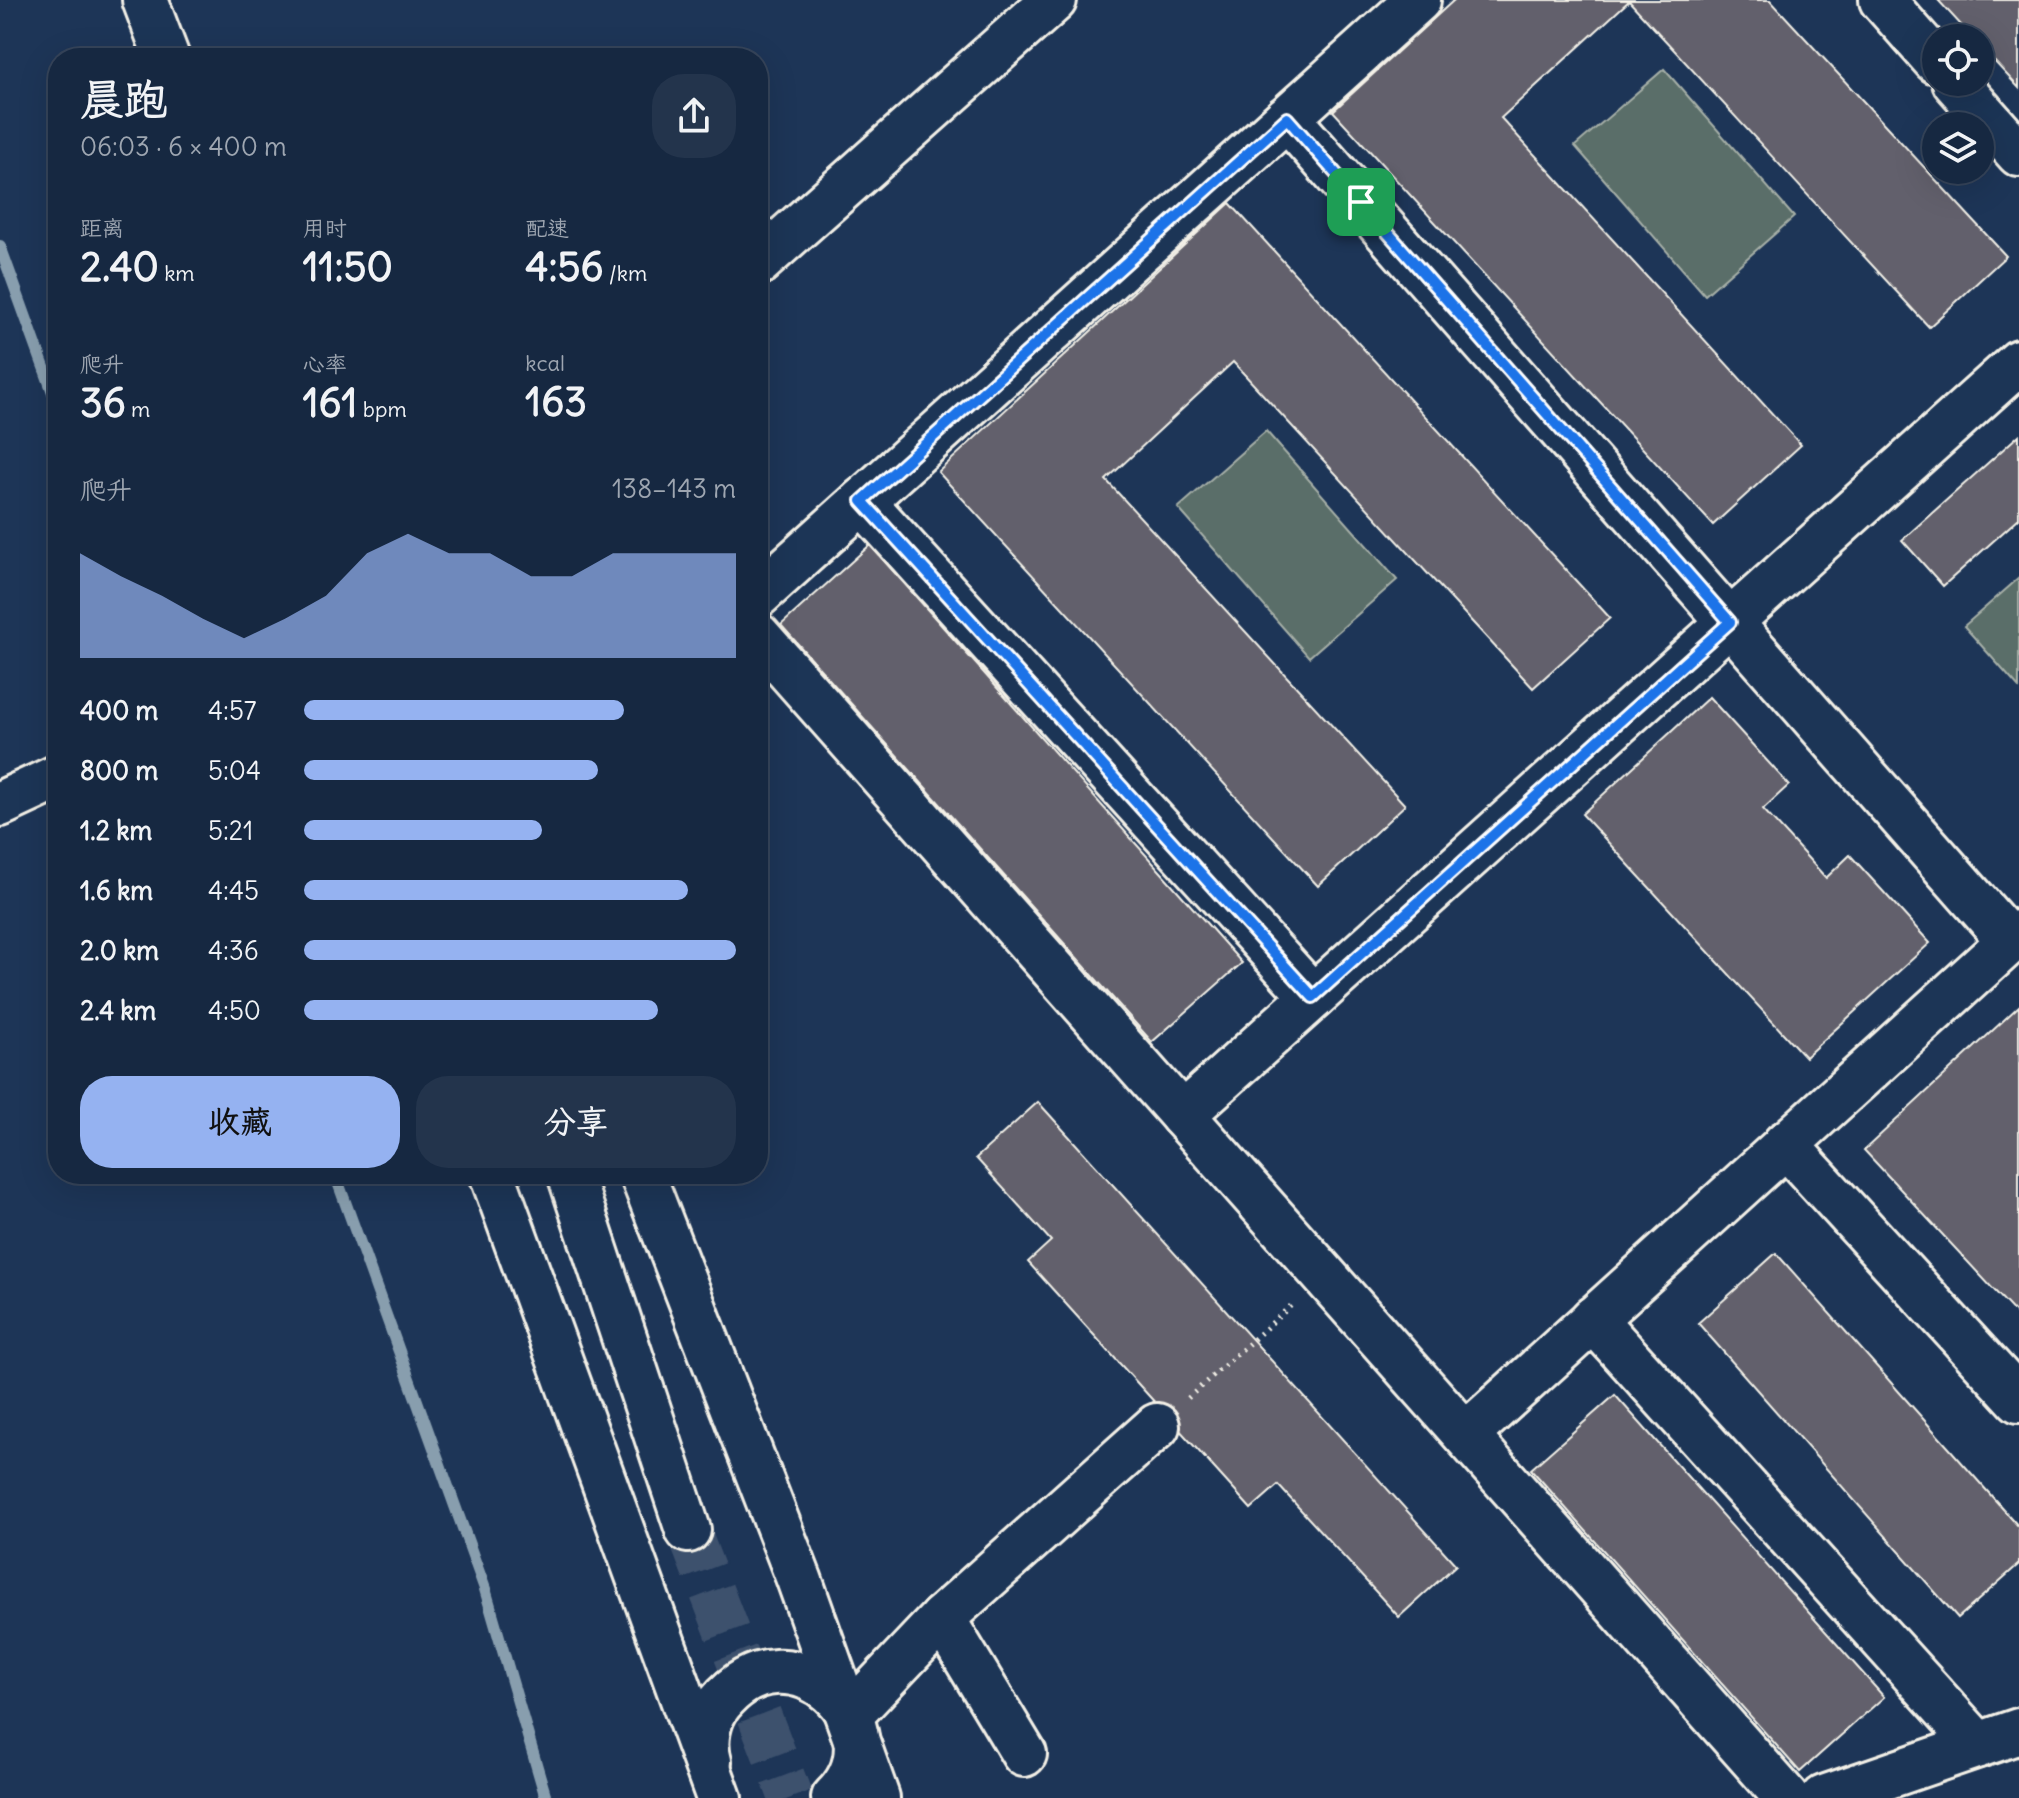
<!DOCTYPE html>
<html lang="zh">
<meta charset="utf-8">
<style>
body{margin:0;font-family:Delius,"LXGW WenKai TC",sans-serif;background:#23344c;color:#f1f3f6;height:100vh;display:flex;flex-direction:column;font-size:30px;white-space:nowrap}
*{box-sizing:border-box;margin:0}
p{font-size:26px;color:#9ea6b1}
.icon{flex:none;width:44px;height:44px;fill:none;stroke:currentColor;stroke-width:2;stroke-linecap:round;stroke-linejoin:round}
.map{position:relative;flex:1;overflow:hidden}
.details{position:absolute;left:48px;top:48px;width:720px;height:1136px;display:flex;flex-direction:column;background:#162841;border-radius:32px;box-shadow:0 8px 32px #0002,0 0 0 2px #35445a}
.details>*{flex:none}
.fabs{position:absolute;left:1922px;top:24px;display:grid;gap:16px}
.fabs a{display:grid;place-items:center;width:72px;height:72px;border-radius:50%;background:#162841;box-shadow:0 8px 32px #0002,0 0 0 2px #35445a;font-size:40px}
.pin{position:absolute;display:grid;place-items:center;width:68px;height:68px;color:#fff;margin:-34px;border-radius:16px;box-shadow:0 4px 12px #0006}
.round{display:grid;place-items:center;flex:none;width:84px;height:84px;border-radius:32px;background:#23344c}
.head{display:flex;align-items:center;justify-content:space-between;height:136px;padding:0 32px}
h1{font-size:44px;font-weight:700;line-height:60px}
.metrics{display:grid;grid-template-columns:repeat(3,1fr);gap:12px;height:136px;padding:8px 32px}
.metrics div{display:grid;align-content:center}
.metrics b{font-size:40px;font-weight:700}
.metrics small{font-size:22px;font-weight:400}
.metrics p{font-size:22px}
.chart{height:224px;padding:16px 32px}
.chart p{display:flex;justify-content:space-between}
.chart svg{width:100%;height:144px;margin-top:8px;fill:#95b2f1;opacity:.7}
.action{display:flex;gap:16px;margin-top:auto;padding:16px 32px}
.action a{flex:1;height:92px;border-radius:32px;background:#95b2f1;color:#111;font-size:32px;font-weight:700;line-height:92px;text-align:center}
.action a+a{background:#23344c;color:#f1f3f6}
ul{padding:0 32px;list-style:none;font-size:26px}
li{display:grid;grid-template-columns:128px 96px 1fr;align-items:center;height:60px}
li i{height:20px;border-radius:10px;background:#95b2f1}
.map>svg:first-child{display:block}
.green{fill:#5a6e69;stroke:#a7b0a8;stroke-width:2}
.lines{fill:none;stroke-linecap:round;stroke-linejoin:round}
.stream{stroke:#889eae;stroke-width:12}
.building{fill:#62616c;stroke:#f4f1e8;stroke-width:2}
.minor-tunnel{stroke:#3d516d;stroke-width:44;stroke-dasharray:44 22;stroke-linecap:butt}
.minor-casing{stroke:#f4f1e8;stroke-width:50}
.path{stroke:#f4f1e8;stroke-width:5;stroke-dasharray:2 6;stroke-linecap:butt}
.minor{stroke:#1d3557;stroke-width:44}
.route-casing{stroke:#fff;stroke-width:16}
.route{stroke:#1a73e8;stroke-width:10}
</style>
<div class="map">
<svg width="2019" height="1798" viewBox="0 0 2019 1798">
<rect width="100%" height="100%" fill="#1d3557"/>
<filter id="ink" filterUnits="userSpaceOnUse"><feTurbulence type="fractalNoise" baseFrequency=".0125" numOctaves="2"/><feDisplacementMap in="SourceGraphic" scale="16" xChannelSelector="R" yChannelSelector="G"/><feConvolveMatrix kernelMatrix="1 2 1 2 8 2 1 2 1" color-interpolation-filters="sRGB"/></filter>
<g filter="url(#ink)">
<g class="green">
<polygon points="1664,69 1794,217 1705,295 1575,146"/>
<polygon points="1266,431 1397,580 1309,657 1178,508"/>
<polygon points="2019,578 2019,688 1964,626"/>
</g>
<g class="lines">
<g class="stream">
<polyline points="0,246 58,406"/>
<polyline points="335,1174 485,1589 546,1798"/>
</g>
</g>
<g class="building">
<polygon points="1454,0 1770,0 2006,256 1929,327 1629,1 1501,118 1801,445 1713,525 1333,111"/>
<polygon points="1938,0 2019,0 2019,88 1980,46 1980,38 1973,38"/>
<polygon points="1230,203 1610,618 1533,688 1233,362 1106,480 1405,805 1318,886 938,472"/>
<polygon points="2019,435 2019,518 1943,586 1902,540"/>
<polygon points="870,545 1242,963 1152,1042 781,625"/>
<polygon points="1709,697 1789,785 1763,809 1826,878 1850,855 1930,943 1805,1057 1582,814"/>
<polygon points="2019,1006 2019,1317 1864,1150"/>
<polygon points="1038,1102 1456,1565 1399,1617 1278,1485 1251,1509 1028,1262 1051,1241 976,1158"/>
<polygon points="1776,1253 2019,1527 2019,1564 1958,1618 1698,1323"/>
<polygon points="1615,1395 1884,1697 1800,1772 1531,1469"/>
</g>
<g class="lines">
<polyline class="minor-tunnel" points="688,1530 791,1798"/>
<g class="minor-casing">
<g id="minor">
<polyline points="145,0 167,58"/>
<polyline points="1882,0 1936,61"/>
<polyline points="1955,82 2019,154"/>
<polyline points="1287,118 2010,941"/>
<polyline points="758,263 1054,0"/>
<polyline points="862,501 1313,997"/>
<polyline points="758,595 1418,0"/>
<polyline points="758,636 1787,1798"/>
<polyline points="0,804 58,777"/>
<polyline points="1182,1115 2019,362"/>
<polyline points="1785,1144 2019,1400"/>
<polyline points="492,1174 719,1798"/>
<polyline points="570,1174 688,1530"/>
<polyline points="642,1174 799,1579 877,1798"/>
<polyline points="1593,1319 1978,1745"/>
<polyline points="1466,1435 2019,933"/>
<polyline points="942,1618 1157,1426"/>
<polyline points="850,1715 942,1618 1024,1754"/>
<path d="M709 1761C703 1742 708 1718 720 1703 791 1617 906 1728 834 1798"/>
<polyline points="1824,1798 2019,1731"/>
</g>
</g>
<polyline class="path" points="1188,1398 1294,1303"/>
<use href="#minor" class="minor"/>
</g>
</g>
<g class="lines" filter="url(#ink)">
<g class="route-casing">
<polygon id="route" points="1287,118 1730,622 1313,997 862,501"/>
</g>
<use href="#route" class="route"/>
</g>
</svg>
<div class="fabs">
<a><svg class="icon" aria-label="locate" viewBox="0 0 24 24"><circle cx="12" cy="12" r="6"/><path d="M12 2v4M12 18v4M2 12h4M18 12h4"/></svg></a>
<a><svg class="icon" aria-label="layers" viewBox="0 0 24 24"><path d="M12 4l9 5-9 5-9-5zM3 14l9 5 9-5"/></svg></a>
</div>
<div class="pin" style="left:1361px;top:202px;background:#1e9e55"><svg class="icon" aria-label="arrive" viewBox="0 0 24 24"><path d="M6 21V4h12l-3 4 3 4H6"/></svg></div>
<section class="details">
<div class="head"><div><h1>晨跑</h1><p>06:03 · 6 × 400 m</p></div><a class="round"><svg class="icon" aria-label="share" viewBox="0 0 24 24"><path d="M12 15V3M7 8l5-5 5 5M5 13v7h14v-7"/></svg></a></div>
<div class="metrics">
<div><p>距离</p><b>2.40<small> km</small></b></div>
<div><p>用时</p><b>11:50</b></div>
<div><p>配速</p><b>4:56<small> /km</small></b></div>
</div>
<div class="metrics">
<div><p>爬升</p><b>36<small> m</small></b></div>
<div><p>心率</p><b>161<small> bpm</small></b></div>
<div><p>kcal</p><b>163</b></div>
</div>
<div class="chart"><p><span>爬升</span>138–143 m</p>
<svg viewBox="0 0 160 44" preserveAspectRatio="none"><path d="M0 44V12L10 19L20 25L30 32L40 38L50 32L60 25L70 12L80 6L90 12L100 12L110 19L120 19L130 12L140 12L150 12L160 12V44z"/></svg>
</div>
<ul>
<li><b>400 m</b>4:57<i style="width:74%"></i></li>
<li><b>800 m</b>5:04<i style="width:68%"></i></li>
<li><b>1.2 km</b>5:21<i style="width:55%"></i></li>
<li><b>1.6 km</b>4:45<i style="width:89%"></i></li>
<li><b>2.0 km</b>4:36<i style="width:100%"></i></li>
<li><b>2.4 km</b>4:50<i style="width:82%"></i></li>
</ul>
<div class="action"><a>收藏</a><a>分享</a></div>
</section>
</div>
